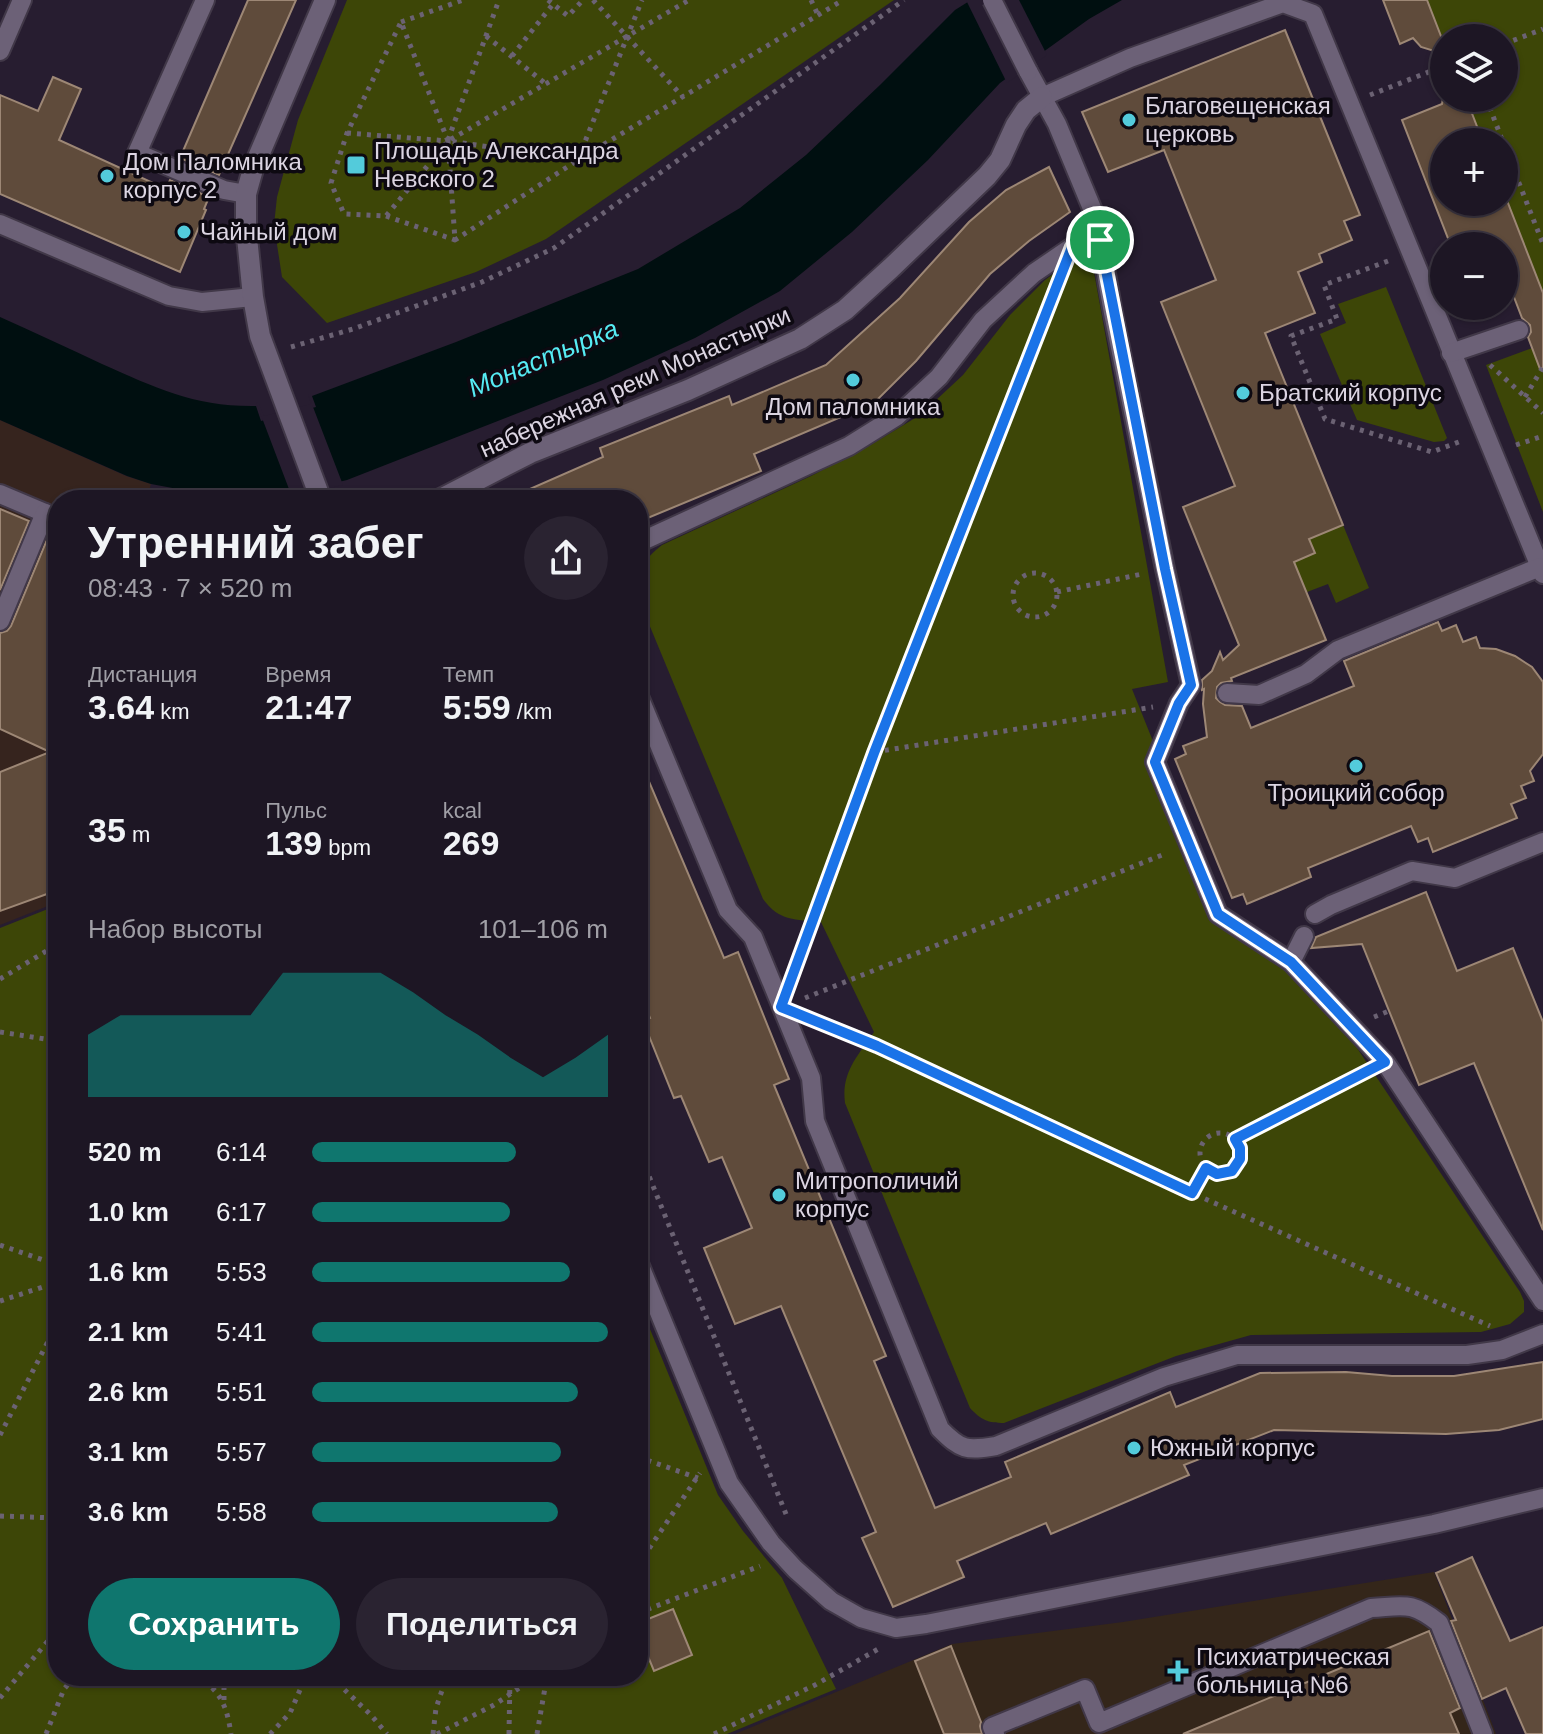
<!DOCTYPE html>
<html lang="ru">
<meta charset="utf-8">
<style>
body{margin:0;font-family:Helvetica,sans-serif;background:#2a2331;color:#f1f3f6;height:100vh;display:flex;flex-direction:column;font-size:30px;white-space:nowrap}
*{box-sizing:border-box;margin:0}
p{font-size:26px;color:#a09fa6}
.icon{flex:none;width:44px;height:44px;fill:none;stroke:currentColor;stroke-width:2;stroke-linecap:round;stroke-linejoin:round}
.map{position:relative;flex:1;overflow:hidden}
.side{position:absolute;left:48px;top:490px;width:600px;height:1196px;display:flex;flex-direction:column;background:#1d1624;border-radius:32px;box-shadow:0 2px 6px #0004,0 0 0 2px #3b3541}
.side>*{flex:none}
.controls{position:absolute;left:1430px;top:24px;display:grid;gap:16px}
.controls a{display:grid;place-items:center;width:88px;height:88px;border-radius:50%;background:#1d1624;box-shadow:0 2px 6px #0004,0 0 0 2px #3b3541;font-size:40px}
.pin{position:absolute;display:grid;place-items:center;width:68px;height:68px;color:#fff;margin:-34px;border:4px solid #fff;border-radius:50%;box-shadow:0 2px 8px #0007}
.round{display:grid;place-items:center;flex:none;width:84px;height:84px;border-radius:42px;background:#2a2331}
.summary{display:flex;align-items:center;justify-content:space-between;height:136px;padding:0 40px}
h1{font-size:44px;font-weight:600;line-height:60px}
.stats{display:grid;grid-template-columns:repeat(3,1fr);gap:12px;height:136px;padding:8px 40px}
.stats div{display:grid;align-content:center}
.stats b{font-size:34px;font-weight:600}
.stats small{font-size:22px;font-weight:400}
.stats p{font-size:22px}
.chart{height:224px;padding:16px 40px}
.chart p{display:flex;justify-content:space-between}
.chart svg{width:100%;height:144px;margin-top:8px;fill:#0f766e;opacity:.7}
.cta{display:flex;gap:16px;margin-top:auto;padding:16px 40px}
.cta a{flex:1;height:92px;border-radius:48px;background:#0f766e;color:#fff;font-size:32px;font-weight:600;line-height:92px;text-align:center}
.cta a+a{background:#2a2331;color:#f1f3f6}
ul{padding:0 40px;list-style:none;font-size:26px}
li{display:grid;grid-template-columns:128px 96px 1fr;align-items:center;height:60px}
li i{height:20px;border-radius:10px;background:#0f766e}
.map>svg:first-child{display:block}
.industrial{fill:#36241e}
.medical{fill:#34261a}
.green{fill:#3d4607}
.water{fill:#000f10}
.pier{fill:#271d30}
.building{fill:#5f4b3b;stroke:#9d8775;stroke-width:2}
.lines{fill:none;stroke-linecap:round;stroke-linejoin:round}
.service-casing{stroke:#413848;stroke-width:22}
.minor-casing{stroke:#413848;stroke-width:24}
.path{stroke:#6b6273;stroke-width:5;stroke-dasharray:4 6;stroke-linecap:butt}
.service{stroke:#6c6177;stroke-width:18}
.minor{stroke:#6c6177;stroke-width:20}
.service-bridge-casing{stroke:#413848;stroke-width:22;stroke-linecap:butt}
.service-bridge{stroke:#6c6177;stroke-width:18}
.route-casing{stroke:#fff;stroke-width:16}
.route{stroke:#1a73e8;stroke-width:10}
.poi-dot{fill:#53cbdb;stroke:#0d0911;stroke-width:3}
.labels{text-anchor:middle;stroke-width:7;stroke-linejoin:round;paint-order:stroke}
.poi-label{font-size:24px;fill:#dcd5e2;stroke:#0d0911;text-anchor:start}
.street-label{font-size:24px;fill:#dcd5e2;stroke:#0d0911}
.water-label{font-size:26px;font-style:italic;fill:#56ebf3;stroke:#0d0911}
</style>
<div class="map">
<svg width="1543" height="1734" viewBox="0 0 1543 1734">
<rect width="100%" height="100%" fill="#271d30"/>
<polygon class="industrial" points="0,420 126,476 151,484 146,500 58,500 58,902 0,925"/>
<polygon class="medical" points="1434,1572 1496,1734 735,1734 952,1644 1123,1622"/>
<g class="green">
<polygon points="347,0 894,0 546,239 476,272 327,323 282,277 274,225 277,197 298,120"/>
<polygon points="1427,0 1543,0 1543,294 1504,195 1504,142 1483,142 1466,98 1504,98 1504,38 1444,38 1444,44"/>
<path d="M1094 262V272L1168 682 1132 689 1220 908 1327 1003 1520 1292 1524 1301V1312L1510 1324 1481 1332 1251 1335 1176 1356 1004 1423C988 1423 981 1420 970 1408L845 1103C841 1072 858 1056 874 1032L821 922C795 919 780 922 763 899L639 600C636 571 639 564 662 545L811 476 869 446 920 415 963 375 1010 315 1045 280 1068 263Z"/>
<polygon points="1386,287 1447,438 1444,441 1434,442 1357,420 1320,334 1346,323 1338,304"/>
<polygon points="1543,344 1543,512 1486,365"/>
<polygon points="1343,525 1369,588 1336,603 1328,584 1307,592 1294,562 1315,553 1309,539"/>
<polygon points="58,905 58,1676 638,1676 638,1300 718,1495 743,1531 782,1578 836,1689 727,1734 0,1734 0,928"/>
</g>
<path class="water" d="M971 0H1122L1089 19 1000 83 928 160 852 232 780 291 695 338 603 380 347 480 277 497H221L151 484 127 476 0 420V317C34 332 68 348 102 364 156 388 195 407 256 406L261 421 316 407 312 396 456 342 638 269 740 208 806 155 880 85 955 10Z"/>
<g class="pier">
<polygon points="966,0 1019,0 1047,55 1007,83"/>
<polygon points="308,394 343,485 292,497 256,402 259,404 264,416 311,404"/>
</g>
<g class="building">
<polygon points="248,0 296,0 219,175 180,158"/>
<polygon points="1383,0 1427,0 1444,44 1444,54 1421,47 1413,38 1400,44"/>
<polygon points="1285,30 1360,215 1344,221 1352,240 1319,254 1322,262 1298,272 1315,313 1265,333 1343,525 1309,539 1315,553 1294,562 1326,640 1231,678 1232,681 1221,683 1217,687 1216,698 1220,702 1225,705 1242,706 1251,728 1354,686 1344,661 1438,622 1442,631 1456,625 1463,642 1476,637 1480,648 1496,649 1515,656 1532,667 1543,682 1543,754 1530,771 1534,781 1521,786 1526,798 1511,804 1517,818 1433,852 1428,838 1418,842 1411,826 1308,868 1311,877 1247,904 1243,894 1232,898 1175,759 1186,754 1183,746 1207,737 1203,704 1204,689 1202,690 1202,680 1212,671 1220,652 1223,660 1239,645 1183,507 1235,486 1161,302 1216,280 1164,150 1108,172 1082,112"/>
<polygon points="53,77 81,89 59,140 166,189 170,180 209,197 204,209 206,210 180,272 0,194 0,95 38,111"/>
<polygon points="1443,98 1466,98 1483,142 1444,142 1444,202 1504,202 1506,198 1543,293 1543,368 1540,369 1528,337 1531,332 1530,325 1522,318 1504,271 1504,246 1451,246 1402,120 1442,104"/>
<polygon points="1049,167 1070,212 1029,241 990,274 916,361 874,403 754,454 761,471 638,522 638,500 505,500 603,457 600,448 729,396 732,405 826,365 900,298 969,222 1006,190"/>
<polygon points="0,509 29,521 0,590"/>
<polygon points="51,530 58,533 58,890 0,911 0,772 50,752 0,729 0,633 7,631 11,626"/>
<polygon points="639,758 724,958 738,952 789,1079 774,1085 886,1356 874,1361 935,1508 1011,1477 1005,1462 1170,1392 1176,1407 1260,1373 1346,1372 1392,1376 1454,1376 1543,1362 1543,1419 1499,1430 1446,1434 1274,1430 1184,1465 1189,1475 1051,1534 1046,1523 957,1561 964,1577 893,1607 862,1538 876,1532 781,1306 735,1324 704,1248 752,1228 722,1157 709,1162 681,1096 674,1098 643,1021 650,1018 638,989"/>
<polygon points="1426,892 1457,971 1513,948 1543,1022 1543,1230 1474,1063 1419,1085 1362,944 1311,948 1316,937"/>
<polygon points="1472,1557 1510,1641 1543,1627 1543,1734 1526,1734 1506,1688 1482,1699 1451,1621 1456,1620 1436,1573"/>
<polygon points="673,1609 692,1655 654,1671 638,1632 638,1623"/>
<polygon points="1429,1631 1460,1708 1450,1713 1459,1734 1183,1734"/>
<polygon points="951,1646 981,1722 980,1726 982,1734 944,1734 915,1661"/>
</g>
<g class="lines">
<g class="service-casing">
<g id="service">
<polyline points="205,0 137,153 224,190 246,194"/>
<polyline points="0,51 22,0"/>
<polyline points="1028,71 1057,124 1096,218 1113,313 1165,569 1191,685 1179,703 1155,762 1218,914 1291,962 1385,1062 1543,1301"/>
<polyline points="1042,97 1130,58 1283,3 1313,14 1543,574"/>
<polyline points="0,224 169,296 202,302 253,297"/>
<polyline points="1451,353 1519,330"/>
<polyline points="0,494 45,513"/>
<polyline points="638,543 849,446 897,416 939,377 983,320 1034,273 1072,247 1086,241 1100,240"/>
<polyline points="0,621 45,513 58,519"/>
<polyline points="1227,693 1259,695 1306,674 1338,650 1540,567"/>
<path d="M638 694 728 910 753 937 811 1078 815 1121 940 1429C961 1450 966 1451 996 1446L1164 1377 1237 1355H1467L1502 1350 1543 1334"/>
<polyline points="1315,914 1331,905 1412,871 1455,878 1543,842"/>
<polyline points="1291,962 1304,936"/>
<polyline points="638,1261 729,1483 771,1543 795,1569 831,1601 861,1618 896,1628 926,1624 1434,1524 1543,1498"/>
<path d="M995 1734 992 1727 1085 1689 1099 1723 1371 1608C1405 1606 1411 1601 1439 1623L1483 1734"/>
</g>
</g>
<g class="minor-casing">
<g id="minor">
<polyline points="321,500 260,336 253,297 246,227 246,194 253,169 325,0"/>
<polyline points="439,500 530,453 688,390 800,339 845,310 891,268 987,176 1000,160 1016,125 1026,110 1042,97"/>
</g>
</g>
<g class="path">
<polyline points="548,0 568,16 583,0"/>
<polyline points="593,0 683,97"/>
<polyline points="811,0 818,15"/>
<polyline points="401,22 463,0"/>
<polyline points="486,36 546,84"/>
<polyline points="1504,44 1543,29"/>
<polyline points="512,56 553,4"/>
<polyline points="1370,95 1444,66"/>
<polyline points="1486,98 1503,142"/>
<polyline points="347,133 448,141 455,240 578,160 449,141"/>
<polyline points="448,140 499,0"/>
<polyline points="448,141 401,22 347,133 331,183 344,214 386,216 448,141 689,0"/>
<polyline points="1504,145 1543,244"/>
<polyline points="578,159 642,0"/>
<polyline points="578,160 843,0"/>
<polyline points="386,216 455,240"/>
<polyline points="1388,261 1324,285 1337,319 1291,336 1325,419 1432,452 1464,440"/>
<polyline points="291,347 353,329 482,282 554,248 904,0"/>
<polyline points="1490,365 1543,413"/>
<polyline points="1525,397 1543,367"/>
<polyline points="1516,445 1543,436"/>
<circle cx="1035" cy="595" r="22"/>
<polyline points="1057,592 1142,574"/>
<polyline points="875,752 1153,707"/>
<polyline points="795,970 874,753 1056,289"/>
<polyline points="0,979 58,944"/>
<polyline points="805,998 1167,853"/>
<polyline points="1374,1017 1389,1011"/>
<polyline points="814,1020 877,1046 1192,1193 1490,1326"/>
<polyline points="0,1032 58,1041"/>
<circle cx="1220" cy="1153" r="20"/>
<polyline points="1235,1139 1363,1073"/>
<polyline points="638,1149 788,1519"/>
<polyline points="1192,1193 1206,1168"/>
<polyline points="0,1245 58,1265"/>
<polyline points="0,1301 58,1282"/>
<polyline points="0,1435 58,1322"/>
<polyline points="638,1457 698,1478"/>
<polyline points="0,1516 58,1518"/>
<polyline points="638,1565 700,1473"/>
<polyline points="638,1613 760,1566"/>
<path d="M196 1676C221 1690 227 1707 231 1734"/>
<polyline points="330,1676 371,1715 387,1734"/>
<polyline points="0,1698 58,1629"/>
<polyline points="224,1700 224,1676"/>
<polyline points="46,1734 64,1689 75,1676"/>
<polyline points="270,1734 290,1713 306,1676"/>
<polyline points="433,1734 436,1708 447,1676"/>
<polyline points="437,1734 494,1705 537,1676"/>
<polyline points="509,1734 510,1676"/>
<polyline points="537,1734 547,1676"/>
<polyline points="714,1734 815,1685 880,1648"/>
</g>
<use href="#service" class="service"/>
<use href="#minor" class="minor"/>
<g class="service-bridge-casing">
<polyline id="service-bridge" points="992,0 1028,71"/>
</g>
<use href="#service-bridge" class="service-bridge"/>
</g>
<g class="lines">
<g class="route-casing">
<polygon id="route" points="1100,240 1165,569 1191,685 1179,703 1155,762 1218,914 1291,962 1385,1062 1235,1139 1240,1148 1240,1159 1232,1171 1217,1174 1206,1168 1192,1193 877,1046 781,1007 874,753 1072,247 1086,241"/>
</g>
<use href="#route" class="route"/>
</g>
<g class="poi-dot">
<circle cx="1129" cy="120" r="8"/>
<rect x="346" y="155" width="20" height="20" rx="4"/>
<circle cx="107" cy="176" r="8"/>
<circle cx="184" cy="232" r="8"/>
<circle cx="853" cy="380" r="8"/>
<circle cx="1243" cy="393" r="8"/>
<circle cx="1356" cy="766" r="8"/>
<circle cx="779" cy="1195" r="8"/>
<circle cx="1134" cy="1448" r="8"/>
<path d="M1174 1659h8v8h8v8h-8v8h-8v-8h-8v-8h8z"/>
</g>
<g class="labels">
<g class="poi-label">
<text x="1145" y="114">Благовещенская<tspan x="1145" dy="28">церковь</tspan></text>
<text x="374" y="159">Площадь Александра<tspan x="374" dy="28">Невского 2</tspan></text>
<text x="123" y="170">Дом Паломника<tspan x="123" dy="28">корпус 2</tspan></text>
<text x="200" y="240">Чайный дом</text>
<text x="1259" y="401">Братский корпус</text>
<text x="853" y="415" text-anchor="middle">Дом паломника</text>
<text x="1356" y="801" text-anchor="middle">Троицкий собор</text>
<text x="795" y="1189">Митрополичий<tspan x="795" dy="28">корпус</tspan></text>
<text x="1150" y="1456">Южный корпус</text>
<text x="1196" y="1665">Психиатрическая<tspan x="1196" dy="28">больница №6</tspan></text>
</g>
<g class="street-label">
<text transform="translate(635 382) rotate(-24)" y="8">набережная реки Монастырки</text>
</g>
<g class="water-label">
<text transform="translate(543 358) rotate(-23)" y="9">Монастырка</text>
</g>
</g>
</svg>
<div class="controls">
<a><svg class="icon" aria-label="layers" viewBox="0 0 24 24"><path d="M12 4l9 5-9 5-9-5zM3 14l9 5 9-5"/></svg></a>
<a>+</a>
<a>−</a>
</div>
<div class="pin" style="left:1100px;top:240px;background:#1e9e55"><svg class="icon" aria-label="arrive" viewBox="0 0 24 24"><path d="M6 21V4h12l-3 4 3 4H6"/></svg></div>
<section class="side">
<div class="summary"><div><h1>Утренний забег</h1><p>08:43 · 7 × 520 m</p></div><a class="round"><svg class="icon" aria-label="share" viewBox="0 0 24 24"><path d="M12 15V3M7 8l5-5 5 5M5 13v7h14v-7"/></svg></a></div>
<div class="stats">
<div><p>Дистанция</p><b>3.64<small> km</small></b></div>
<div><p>Время</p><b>21:47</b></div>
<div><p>Темп</p><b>5:59<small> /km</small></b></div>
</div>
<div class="stats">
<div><b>35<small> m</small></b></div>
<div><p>Пульс</p><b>139<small> bpm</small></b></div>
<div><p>kcal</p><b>269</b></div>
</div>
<div class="chart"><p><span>Набор высоты</span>101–106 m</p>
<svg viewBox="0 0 160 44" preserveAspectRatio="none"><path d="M0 44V25L10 19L20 19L30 19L40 19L50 19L60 6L70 6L80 6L90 6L100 12L110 19L120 25L130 32L140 38L150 32L160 25V44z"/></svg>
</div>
<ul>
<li><b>520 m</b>6:14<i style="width:69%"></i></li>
<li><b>1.0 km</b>6:17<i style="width:67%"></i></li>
<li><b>1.6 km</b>5:53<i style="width:87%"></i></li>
<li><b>2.1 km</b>5:41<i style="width:100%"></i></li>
<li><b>2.6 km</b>5:51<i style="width:90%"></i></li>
<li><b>3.1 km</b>5:57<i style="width:84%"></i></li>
<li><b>3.6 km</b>5:58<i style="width:83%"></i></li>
</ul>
<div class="cta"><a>Сохранить</a><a>Поделиться</a></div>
</section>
</div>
